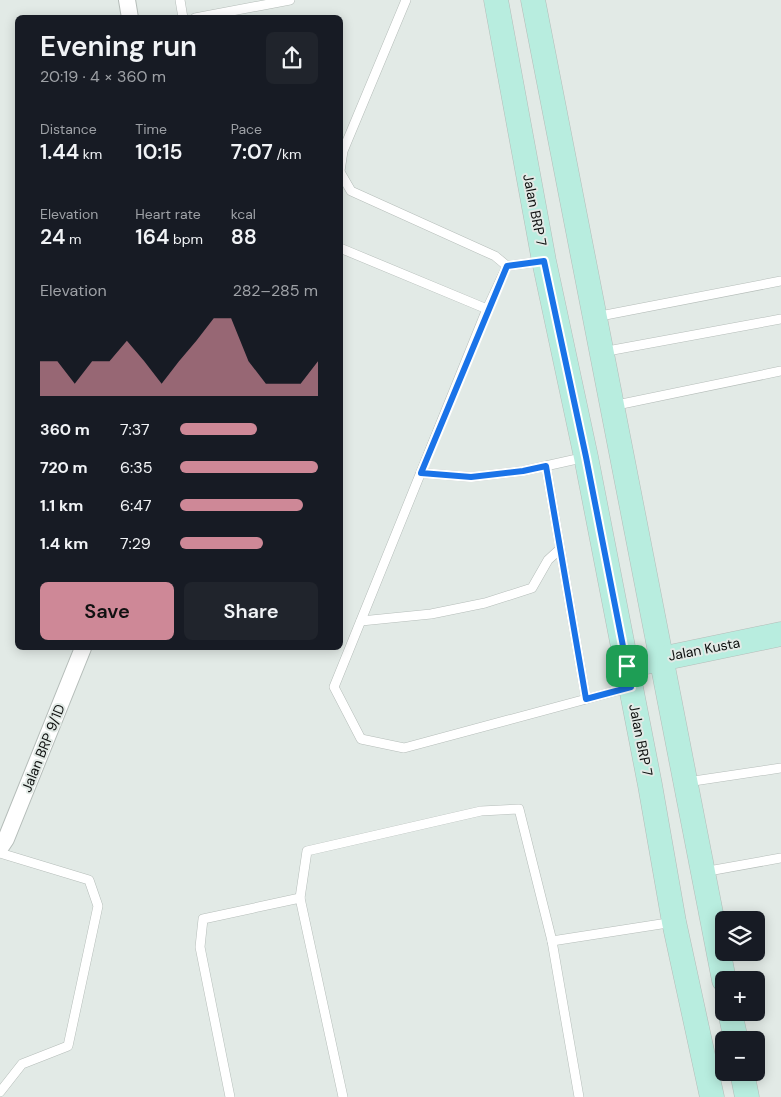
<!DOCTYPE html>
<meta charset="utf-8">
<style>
body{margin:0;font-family:"DM Sans",sans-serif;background:#20242c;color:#f1f3f6;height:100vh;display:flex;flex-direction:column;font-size:19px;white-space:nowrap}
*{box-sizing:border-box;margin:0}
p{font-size:16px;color:#9ea1a6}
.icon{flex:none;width:28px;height:28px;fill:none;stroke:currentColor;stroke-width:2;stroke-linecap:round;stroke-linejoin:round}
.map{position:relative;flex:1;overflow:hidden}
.side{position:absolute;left:15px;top:15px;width:328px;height:635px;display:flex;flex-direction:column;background:#171b24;border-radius:8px;box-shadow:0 2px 12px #0003}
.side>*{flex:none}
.tools{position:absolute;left:715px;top:911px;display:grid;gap:10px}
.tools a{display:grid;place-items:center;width:50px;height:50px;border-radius:8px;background:#171b24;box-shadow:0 2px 12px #0003;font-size:25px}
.pin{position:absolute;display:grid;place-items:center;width:42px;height:42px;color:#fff;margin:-21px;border-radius:10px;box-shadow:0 2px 8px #0006}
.round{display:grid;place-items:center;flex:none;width:52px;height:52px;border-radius:8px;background:#20242c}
.summary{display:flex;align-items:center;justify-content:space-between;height:85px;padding:0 25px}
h1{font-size:28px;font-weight:600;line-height:38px}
.stats{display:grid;grid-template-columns:repeat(3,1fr);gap:8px;height:85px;padding:5px 25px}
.stats div{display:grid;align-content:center}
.stats b{font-size:21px;font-weight:600}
.stats small{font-size:14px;font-weight:400}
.stats p{font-size:14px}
.chart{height:140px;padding:10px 25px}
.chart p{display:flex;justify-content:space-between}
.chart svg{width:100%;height:90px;margin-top:5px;fill:#ce8897;opacity:.7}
.button{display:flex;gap:10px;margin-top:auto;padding:10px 25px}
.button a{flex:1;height:58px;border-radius:8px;background:#ce8897;color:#111;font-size:20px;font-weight:600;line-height:58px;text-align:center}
.button a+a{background:#20242c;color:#f1f3f6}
ul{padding:0 25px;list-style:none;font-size:16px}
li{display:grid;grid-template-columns:80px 60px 1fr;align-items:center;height:38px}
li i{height:12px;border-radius:6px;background:#ce8897}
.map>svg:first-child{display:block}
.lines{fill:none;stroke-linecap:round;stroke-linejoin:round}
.lane-casing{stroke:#b5bdb9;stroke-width:10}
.street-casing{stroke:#b5bdb9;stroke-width:18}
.secondary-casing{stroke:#b5bdb9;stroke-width:25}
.lane{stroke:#fff;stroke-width:9}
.street{stroke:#fff;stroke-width:16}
.secondary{stroke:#b8eddf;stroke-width:24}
.route-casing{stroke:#fff;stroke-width:10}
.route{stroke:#1a73e8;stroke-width:6}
.labels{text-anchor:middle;stroke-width:4;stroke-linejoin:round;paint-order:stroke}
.street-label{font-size:14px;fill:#0e100f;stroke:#e2eae6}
</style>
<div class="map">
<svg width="781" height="1097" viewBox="0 0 781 1097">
<rect width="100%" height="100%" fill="#e2eae6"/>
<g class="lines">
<g class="lane-casing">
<g id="lane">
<polyline points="180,0 183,18"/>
<polyline points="195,18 290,0"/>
<polyline points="340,171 343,151 406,0"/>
<polyline points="340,172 351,191 495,256 507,266"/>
<polyline points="340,248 487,309"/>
<polyline points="544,261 507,266 487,309 334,687 361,739 404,748 631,687"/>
<polyline points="595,317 781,281"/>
<polyline points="602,352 781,319"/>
<polyline points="612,406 781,371"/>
<polyline points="546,466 586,699"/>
<polyline points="421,473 471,477 523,471 586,457"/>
<polyline points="361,621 431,614 485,603 532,588 548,560 560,549"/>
<polyline points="687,782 781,768"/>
<polyline points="0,853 89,880 98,906 68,1046 22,1064 0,1092"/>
<polyline points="703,872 781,858"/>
<polyline points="300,898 307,851 481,811 519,809 552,941 674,922"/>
<polyline points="552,941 579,1097"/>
<polyline points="230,1097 200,947 203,919 300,898 343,1097"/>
</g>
</g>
<g class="street-casing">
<g id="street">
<polyline points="127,0 130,18"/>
<polyline points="0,848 6,839 83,648"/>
</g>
</g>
<g class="secondary-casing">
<g id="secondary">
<polyline points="496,0 544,261 586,457 650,785 674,922 712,1097"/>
<polyline points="533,0 724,980"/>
<polyline points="627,666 781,634"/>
<polyline points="730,1012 736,1040"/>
<polyline points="742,1072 747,1097"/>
</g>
</g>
<use href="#lane" class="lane"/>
<use href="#street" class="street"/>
<use href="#secondary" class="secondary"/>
</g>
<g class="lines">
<g class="route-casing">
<polygon id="route" points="544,261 586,457 631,687 586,699 546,466 523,471 471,477 421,473 507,266"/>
</g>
<use href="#route" class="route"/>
</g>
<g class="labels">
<g class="street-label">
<text transform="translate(535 210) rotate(79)" y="5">Jalan BRP 7</text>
<text transform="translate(704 649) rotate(-11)" y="5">Jalan Kusta</text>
<text transform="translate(641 740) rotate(79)" y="5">Jalan BRP 7</text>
<text transform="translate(43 748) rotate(-68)" y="5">Jalan BRP 9/1D</text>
</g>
</g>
</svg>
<div class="tools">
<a><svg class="icon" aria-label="layers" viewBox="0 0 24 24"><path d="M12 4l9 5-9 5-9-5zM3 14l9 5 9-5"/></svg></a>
<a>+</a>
<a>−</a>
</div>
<div class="pin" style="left:627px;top:666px;background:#1e9e55"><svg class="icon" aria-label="arrive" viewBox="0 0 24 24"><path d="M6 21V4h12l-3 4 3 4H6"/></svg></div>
<section class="side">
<div class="summary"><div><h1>Evening run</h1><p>20:19 · 4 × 360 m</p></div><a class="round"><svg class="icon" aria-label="share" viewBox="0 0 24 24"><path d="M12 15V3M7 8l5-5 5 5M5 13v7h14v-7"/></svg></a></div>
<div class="stats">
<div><p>Distance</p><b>1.44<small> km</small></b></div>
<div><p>Time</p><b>10:15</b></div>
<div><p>Pace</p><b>7:07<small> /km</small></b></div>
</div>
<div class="stats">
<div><p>Elevation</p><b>24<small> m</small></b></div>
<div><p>Heart rate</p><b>164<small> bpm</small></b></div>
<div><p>kcal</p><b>88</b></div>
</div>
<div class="chart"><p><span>Elevation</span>282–285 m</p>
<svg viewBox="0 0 160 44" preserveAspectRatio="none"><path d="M0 44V27L10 27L20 38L30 27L40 27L50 17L60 27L70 38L80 27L90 17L100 6L110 6L120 27L130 38L140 38L150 38L160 27V44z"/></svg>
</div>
<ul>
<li><b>360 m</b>7:37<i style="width:56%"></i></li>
<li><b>720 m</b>6:35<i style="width:100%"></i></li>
<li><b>1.1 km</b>6:47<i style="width:89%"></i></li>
<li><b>1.4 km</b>7:29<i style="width:60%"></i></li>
</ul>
<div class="button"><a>Save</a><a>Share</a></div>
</section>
</div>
